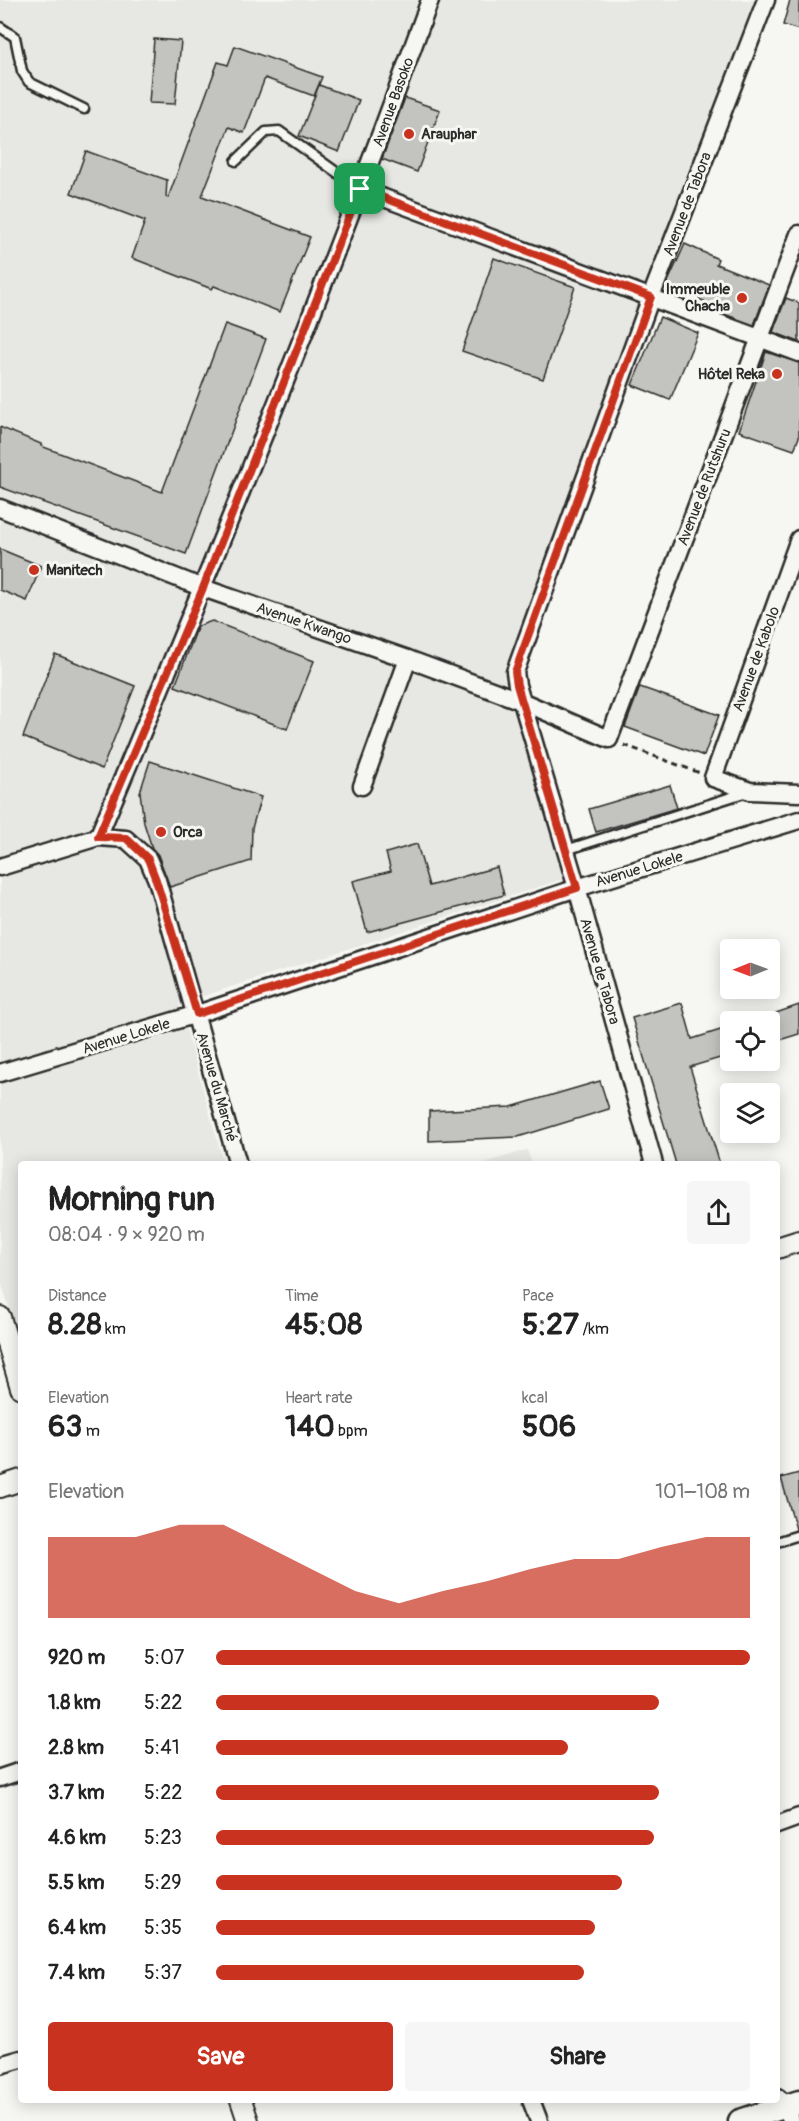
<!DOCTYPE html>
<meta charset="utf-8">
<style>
body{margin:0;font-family:Pangolin,sans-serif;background:#f6f6f6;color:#222;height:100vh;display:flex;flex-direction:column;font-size:22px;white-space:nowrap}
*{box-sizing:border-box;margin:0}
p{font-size:20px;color:#767676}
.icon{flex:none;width:33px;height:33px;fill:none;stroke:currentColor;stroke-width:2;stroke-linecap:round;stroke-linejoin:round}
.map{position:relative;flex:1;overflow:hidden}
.side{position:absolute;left:18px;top:1161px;width:762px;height:942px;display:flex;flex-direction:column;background:#fff;border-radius:6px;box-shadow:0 3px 15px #0003}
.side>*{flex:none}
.needle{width:39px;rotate:269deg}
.fabs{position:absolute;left:720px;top:939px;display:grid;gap:12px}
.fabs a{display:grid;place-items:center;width:60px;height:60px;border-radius:6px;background:#fff;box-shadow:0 3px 15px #0003;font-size:30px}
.pin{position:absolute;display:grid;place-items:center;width:51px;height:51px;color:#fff;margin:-26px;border-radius:12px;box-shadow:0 3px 9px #0006}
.round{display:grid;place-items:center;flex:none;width:63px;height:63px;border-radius:6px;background:#f6f6f6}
.head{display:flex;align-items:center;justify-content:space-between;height:102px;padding:0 30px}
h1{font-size:33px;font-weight:700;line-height:45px}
.figures{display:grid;grid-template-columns:repeat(3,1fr);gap:9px;height:102px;padding:6px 30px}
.figures div{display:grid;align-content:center}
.figures b{font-size:30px;font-weight:700}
.figures small{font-size:16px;font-weight:400}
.figures p{font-size:16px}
.chart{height:168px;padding:12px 30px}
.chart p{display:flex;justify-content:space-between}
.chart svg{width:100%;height:108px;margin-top:6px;fill:#c8321e;opacity:.7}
.button{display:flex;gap:12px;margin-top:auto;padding:12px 30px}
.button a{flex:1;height:69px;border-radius:6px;background:#c8321e;color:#fff;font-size:24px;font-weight:700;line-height:69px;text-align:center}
.button a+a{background:#f6f6f6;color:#222}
ul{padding:0 30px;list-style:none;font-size:20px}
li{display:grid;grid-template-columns:96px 72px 1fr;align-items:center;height:45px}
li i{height:15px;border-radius:8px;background:#c8321e}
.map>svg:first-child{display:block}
.built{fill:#e7e7e3}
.building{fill:#c3c3c0;stroke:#2b2b2b;stroke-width:1.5}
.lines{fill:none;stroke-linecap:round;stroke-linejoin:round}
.service-casing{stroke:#2b2b2b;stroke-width:13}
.minor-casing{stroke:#2b2b2b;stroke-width:21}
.tertiary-casing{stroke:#2b2b2b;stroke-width:24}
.secondary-casing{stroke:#2b2b2b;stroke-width:27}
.path{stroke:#2b2b2b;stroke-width:3;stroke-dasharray:6 4.5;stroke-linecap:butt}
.service{stroke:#f6f6f2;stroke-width:8}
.minor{stroke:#f6f6f2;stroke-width:16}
.tertiary{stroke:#f6f6f2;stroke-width:20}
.secondary{stroke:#f6f6f2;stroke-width:22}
.route-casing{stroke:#fff;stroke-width:12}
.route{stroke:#c8321e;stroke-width:8}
.poi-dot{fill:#c8321e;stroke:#f6f6f2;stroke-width:2}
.labels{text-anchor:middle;stroke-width:6;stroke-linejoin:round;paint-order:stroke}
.street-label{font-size:15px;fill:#2b2b2b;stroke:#f6f6f2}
.poi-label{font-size:15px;font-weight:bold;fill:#2b2b2b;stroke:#f6f6f2;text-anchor:start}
</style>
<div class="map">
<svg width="799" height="2121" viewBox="0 0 799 2121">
<rect width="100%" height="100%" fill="#f6f6f2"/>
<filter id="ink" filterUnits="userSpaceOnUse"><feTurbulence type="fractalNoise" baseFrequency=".0167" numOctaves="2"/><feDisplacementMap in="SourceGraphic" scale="12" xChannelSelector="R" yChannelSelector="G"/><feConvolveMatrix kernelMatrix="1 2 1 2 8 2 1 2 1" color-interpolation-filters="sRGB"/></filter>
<g filter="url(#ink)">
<g class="built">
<polygon points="0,0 764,0 509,674 566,878 179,1004 224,1164 21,1164 21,1345 0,1279"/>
<polygon points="527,1150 532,1164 481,1164"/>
</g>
<g class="building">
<polygon points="790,0 799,0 799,30 783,25"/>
<polygon points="154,39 181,41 175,104 149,103"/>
<polygon points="235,46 322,77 314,96 265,78 244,133 229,127 202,196 310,237 280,312 214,286 212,289 132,258 145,221 71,193 86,151 167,180 166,197 168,198 218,62 228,65"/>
<polygon points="319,85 359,100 339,152 299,136"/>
<polygon points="405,98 440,110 417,172 382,159"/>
<polygon points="685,244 718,259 716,264 769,285 754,325 713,310 714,306 667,284"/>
<polygon points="494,258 575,287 543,379 462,351"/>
<polygon points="786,298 799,303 799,342 773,332"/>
<polygon points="660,317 698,333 670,400 632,385"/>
<polygon points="225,324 266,339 186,554 0,487 0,427 41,444 41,446 162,492"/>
<polygon points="766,352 799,363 799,437 794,450 739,431"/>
<polygon points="0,549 41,566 27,601 0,590"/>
<polygon points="212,621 314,661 287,729 175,686 198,626"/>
<polygon points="55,654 135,686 102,769 23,737"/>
<polygon points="640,687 719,715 704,756 625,727"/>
<polygon points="150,761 261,797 252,828 251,861 170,887 158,855 152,848 144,823 140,792"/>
<polygon points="670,785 677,808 596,832 589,809"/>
<polygon points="417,844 429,886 497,867 504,895 367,932 353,881 391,871 386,853"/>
<polygon points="682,1003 692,1039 730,1027 730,1055 690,1067 720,1164 676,1164 632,1018"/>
<polygon points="799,1005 799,1034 770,1043 770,1015"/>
<polygon points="600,1081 609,1109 518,1137 429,1141 429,1111 511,1107"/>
<polygon points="799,1473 799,1528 796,1529 781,1478"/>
</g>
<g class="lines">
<g class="service-casing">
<g id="service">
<polyline points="0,27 15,37 22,71 29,82 84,109"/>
<polyline points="236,161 266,132 279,131 360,189"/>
<polyline points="566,850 747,792"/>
<polyline points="777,1542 799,1535"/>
</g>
</g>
<g class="minor-casing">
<g id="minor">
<polyline points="360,189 799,353"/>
<polyline points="0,508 203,588 408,659 521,701 609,739 799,234"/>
<polyline points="799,539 713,778 750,791 799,793"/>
<polyline points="362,786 408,659"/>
<path d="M98 837C215 561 328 282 430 0"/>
<polyline points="0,867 98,837 126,839 148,859 157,880 238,1164"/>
<polyline points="0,1073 197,1014 577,888 799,820"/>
<polyline points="654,1164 577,888 517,685 515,672 651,297 766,0"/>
<polyline points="0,1778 21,1771"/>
<polyline points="777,1825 799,1817"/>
<polyline points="0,2065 21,2059"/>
<polyline points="777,2097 788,2106 791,2121"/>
<polyline points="531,2100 539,2121"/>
</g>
</g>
<g class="tertiary-casing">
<g id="tertiary">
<polyline points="777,1248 799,1241"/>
<polyline points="0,1317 21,1388"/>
<polyline points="0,1487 21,1480"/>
<polyline points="241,2100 248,2121"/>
</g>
</g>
<g class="secondary-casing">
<polyline id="secondary" points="740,2121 799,2102"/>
</g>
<polyline class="path" points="624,745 700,773"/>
<use href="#service" class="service"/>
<use href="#minor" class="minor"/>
<use href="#tertiary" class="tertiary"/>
<use href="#secondary" class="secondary"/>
</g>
</g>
<g class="lines" filter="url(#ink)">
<g class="route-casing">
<polygon id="route" points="360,189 651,297 515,672 517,685 577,888 197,1014 156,880 148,859 126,838 98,837 203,588"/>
</g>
<use href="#route" class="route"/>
</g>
<g class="poi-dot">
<circle cx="409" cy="134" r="6"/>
<circle cx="742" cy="298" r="6"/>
<circle cx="777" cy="374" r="6"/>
<circle cx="34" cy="570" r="6"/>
<circle cx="161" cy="832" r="6"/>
</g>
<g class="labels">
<g class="street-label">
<text transform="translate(393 102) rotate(-70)" y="5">Avenue Basoko</text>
<text transform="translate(687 204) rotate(-69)" y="5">Avenue de Tabora</text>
<text transform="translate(704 487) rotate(-69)" y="5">Avenue de Rutshuru</text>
<text transform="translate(304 623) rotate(19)" y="5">Avenue Kwango</text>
<text transform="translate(756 659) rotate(-70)" y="5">Avenue de Kabolo</text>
<text transform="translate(639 869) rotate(-17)" y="5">Avenue Lokele</text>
<text transform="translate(600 971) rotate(74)" y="5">Avenue de Tabora</text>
<text transform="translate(126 1036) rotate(-17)" y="5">Avenue Lokele</text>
<text transform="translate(217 1087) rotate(74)" y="5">Avenue du Marché</text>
</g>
<g class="poi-label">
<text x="421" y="139">Arauphar</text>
<text x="730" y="294" text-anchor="end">Immeuble<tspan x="730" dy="17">Chacha</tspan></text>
<text x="765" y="379" text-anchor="end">Hôtel Reka</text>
<text x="46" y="575">Manitech</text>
<text x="173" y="837">Orca</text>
</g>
</g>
</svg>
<div class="fabs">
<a><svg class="needle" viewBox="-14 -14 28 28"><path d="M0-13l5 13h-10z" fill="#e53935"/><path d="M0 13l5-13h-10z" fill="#767676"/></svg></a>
<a><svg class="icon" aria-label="locate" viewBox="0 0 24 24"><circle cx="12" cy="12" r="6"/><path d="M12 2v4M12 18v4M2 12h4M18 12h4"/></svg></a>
<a><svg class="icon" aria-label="layers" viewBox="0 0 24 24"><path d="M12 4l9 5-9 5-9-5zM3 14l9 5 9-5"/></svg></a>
</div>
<div class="pin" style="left:360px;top:189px;background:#1e9e55"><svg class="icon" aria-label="arrive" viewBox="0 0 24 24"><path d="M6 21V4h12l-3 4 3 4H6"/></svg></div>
<section class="side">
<div class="head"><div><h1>Morning run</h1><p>08:04 · 9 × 920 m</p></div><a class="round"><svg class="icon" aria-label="share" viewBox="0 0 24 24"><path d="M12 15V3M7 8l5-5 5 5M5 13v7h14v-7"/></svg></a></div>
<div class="figures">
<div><p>Distance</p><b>8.28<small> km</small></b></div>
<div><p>Time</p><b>45:08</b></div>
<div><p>Pace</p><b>5:27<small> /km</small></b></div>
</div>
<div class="figures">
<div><p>Elevation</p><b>63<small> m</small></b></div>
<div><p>Heart rate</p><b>140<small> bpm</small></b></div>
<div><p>kcal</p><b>506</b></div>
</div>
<div class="chart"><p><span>Elevation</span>101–108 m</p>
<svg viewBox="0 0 160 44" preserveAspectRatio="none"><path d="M0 44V11L10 11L20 11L30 6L40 6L50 15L60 24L70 33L80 38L90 33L100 29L110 24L120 20L130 20L140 15L150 11L160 11V44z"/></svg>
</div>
<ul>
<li><b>920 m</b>5:07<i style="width:100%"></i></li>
<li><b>1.8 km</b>5:22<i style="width:83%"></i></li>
<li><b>2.8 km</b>5:41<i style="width:66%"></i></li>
<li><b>3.7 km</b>5:22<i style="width:83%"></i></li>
<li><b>4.6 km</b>5:23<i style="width:82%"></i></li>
<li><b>5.5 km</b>5:29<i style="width:76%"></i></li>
<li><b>6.4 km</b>5:35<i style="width:71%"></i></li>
<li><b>7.4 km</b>5:37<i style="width:69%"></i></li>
</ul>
<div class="button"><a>Save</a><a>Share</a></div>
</section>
</div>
